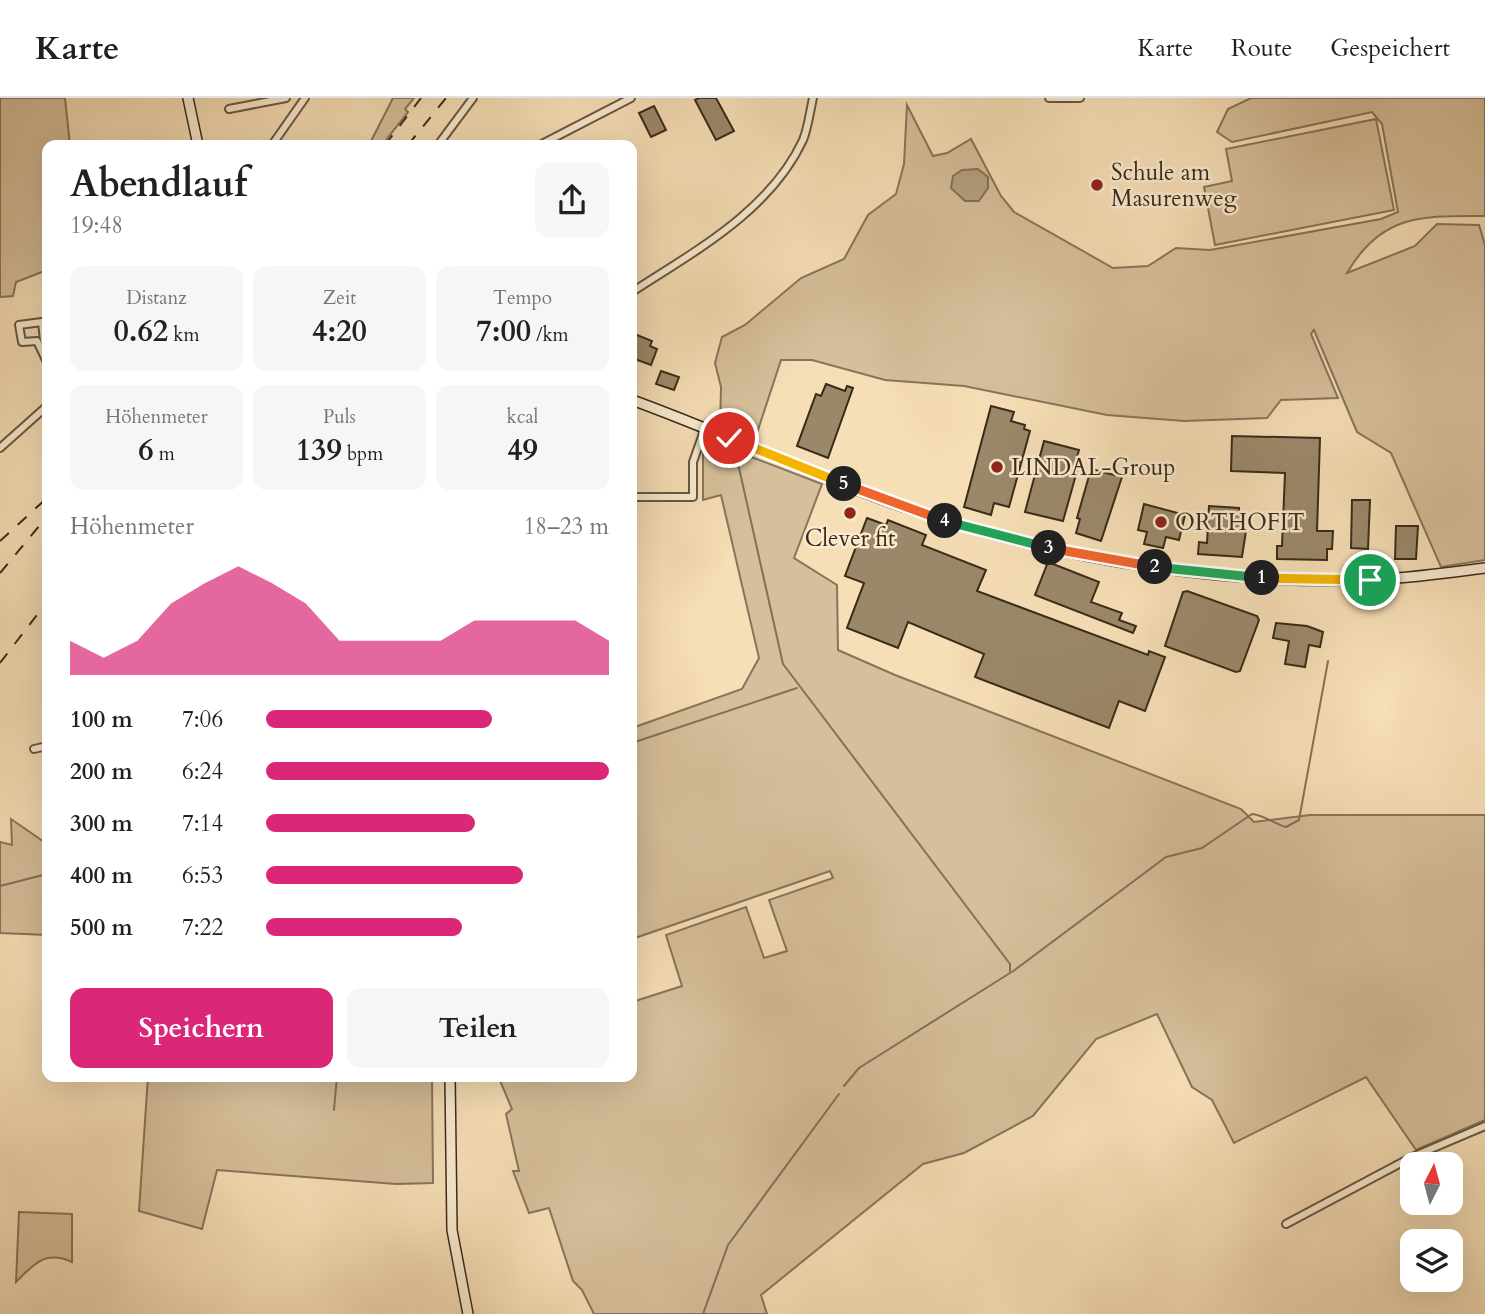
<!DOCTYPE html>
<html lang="de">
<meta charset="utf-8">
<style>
body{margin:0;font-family:Cardo,serif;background:#f6f6f6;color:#202124;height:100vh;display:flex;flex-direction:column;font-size:26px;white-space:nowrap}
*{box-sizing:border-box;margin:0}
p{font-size:23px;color:#757577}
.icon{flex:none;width:38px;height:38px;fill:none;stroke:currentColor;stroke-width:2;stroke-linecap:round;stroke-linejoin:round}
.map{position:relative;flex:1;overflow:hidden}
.details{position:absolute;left:42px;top:42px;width:595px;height:942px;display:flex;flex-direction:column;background:#fff;border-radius:14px;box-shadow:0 7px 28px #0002}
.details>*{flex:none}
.needle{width:46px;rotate:6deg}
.controls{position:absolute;left:1400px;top:1054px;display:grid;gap:14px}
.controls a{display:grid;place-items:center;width:63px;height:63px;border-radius:14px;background:#fff;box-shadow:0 7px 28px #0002;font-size:35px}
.pin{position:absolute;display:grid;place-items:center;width:60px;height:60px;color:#fff;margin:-30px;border:4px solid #fff;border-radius:50%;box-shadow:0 2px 7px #0007}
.km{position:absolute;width:35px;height:35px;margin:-18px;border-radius:50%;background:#222;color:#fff;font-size:19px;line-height:35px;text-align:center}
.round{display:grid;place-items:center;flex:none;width:74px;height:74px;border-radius:14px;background:#f6f6f6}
.headline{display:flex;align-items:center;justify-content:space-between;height:119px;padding:0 28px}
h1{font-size:38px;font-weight:700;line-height:52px}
.figures{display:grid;grid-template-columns:repeat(3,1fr);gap:10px;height:119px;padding:7px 28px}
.figures div{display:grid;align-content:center;border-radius:14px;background:#f6f6f6;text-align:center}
.figures b{font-size:30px;font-weight:700}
.figures small{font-size:19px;font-weight:400}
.figures p{font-size:19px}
.chart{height:196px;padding:14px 28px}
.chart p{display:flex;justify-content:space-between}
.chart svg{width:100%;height:126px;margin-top:7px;fill:#db2777;opacity:.7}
.cta{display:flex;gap:14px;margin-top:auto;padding:14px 28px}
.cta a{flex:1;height:80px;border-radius:14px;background:#db2777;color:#fff;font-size:28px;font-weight:700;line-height:80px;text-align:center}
.cta a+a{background:#f6f6f6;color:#202124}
ul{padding:0 28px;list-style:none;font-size:23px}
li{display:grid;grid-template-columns:112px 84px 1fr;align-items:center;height:52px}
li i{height:18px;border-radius:9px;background:#db2777}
header{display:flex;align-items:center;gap:42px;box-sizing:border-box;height:98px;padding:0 35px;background:#fff;border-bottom:2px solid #e0e0e0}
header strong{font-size:33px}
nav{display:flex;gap:38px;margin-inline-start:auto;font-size:24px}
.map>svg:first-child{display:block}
.green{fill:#d6bf9b;stroke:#88745a;stroke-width:2}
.water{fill:#b6a180;stroke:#847156;stroke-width:2}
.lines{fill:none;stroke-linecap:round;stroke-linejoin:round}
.stream{stroke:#847156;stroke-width:2}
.building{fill:#9b886a;stroke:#392a18;stroke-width:2}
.street-casing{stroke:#685740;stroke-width:10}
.secondary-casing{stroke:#392a18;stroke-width:12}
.street{stroke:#f9ead0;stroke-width:6}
.secondary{stroke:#f9ead0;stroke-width:9}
.rail{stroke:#392a18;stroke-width:2;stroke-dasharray:12 12;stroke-linecap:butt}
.split-1-casing{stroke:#fff;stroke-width:14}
.split-2-casing{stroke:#fff;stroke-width:14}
.split-3-casing{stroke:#fff;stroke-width:14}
.split-4-casing{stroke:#fff;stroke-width:14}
.split-5-casing{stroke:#fff;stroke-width:14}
.split-6-casing{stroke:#fff;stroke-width:14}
.split-1{stroke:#f5b400;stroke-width:9}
.split-2{stroke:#22a559;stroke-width:9}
.split-3{stroke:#f0652b;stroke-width:9}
.split-4{stroke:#22a559;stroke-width:9}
.split-5{stroke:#f0652b;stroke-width:9}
.split-6{stroke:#f5b400;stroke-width:9}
.poi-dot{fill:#8f2418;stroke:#f9ead0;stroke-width:2.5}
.labels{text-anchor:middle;stroke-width:5;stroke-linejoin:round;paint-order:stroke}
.poi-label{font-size:23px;fill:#392a18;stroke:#f9ead0;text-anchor:start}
</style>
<header>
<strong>Karte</strong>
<nav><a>Karte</a><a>Route</a><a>Gespeichert</a></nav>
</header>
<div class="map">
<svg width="1485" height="1216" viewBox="0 0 1485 1216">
<rect width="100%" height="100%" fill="#f6deb6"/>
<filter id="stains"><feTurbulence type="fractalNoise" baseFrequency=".00286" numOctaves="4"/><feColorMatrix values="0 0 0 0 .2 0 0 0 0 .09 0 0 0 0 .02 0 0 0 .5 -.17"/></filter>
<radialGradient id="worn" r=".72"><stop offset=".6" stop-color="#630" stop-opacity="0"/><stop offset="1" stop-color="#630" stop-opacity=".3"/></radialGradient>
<g class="green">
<polygon points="0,0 65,0 70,47 47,47 47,172 16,184 13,198 0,199"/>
<polygon points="393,0 414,0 405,11 408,14 382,47 369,47"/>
<path d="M1251 0H1485V118C1423 118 1382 115 1347 175L1415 148 1437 126 1479 127 1485 147V462L1441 469 1391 355 1357 334 1314 232 1311 236 1338 300 1281 302 1267 320 1184 323 1107 317 964 288 885 282 812 262H781L754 344 720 331 721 289 715 265 722 239 745 227 801 180 844 161 868 117 896 96 904 66 907 7 933 58 947 55 971 41 1001 98 1014 114 1113 170 1148 168 1176 150 1210 152 1381 121 1398 114 1382 26 1372 14 1232 44 1217 34 1228 11Z"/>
<polygon points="1376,21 1394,112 1215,147 1204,89 1232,83 1226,51"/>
<polygon points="707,342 822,386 794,460 837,487 838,552 895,577 1241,711 1254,724 1310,717 1485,717 1485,1022 1416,1052 1366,979 1234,1045 1212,1002 1192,989 1157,916 1096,941 1033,1018 964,1055 923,1066 761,1197 767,1216 594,1216 582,1192 573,1183 549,1110 529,1115 513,1073 519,1073 506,1016 512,1011 498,978 632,978 632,904 682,888 666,837 746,809 764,860 787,853 769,802 833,780 830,773 632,841 632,630 742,591 759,560 721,397 703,402 703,353"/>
<polygon points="11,721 47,746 47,837 0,835 0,744 12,747"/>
<polygon points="148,978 432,978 433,1085 396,1086 217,1072 202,1131 139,1113"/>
<path d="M19 1114 72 1116V1164C45 1152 34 1166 16 1184Z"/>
</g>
<polygon class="water" points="978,71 988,79 988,90 979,103 965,103 951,90 953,78 962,72"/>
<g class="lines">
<g class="stream">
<polyline points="737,361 783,566 1010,866 1010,875 859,970 844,988"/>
<polyline points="632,645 797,590"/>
<polyline points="0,788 47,776"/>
<path d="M1012 874 1166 759 1202 750 1252 716C1266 718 1273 725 1286 729L1299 722 1328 563"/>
<polyline points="334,1012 337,978"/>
<polyline points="703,1216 728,1147 839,996"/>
</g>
</g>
<g class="building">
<polygon points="699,0 716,0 734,33 716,42 695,2"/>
<polygon points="654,8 666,32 651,39 639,15"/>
<polygon points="632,235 652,243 650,248 657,251 651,267 632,260"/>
<polygon points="661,273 679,279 674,292 656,286"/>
<polygon points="826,286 845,293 847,288 853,290 828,360 797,348 816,296 821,298"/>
<polygon points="991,308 1014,314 1011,323 1025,327 1024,331 1030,333 1009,409 994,405 991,417 964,409"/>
<polygon points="1232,338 1320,340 1317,433 1333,433 1332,451 1327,451 1327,462 1277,461 1277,448 1282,448 1285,375 1231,373"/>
<polygon points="1044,343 1079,352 1073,372 1077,373 1063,423 1025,414"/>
<polygon points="1091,371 1122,379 1101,443 1076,435 1080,421 1077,420"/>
<polygon points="1352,402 1370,402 1368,451 1351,450"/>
<polygon points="1144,406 1185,417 1179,442 1166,439 1163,450 1144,446 1147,434 1138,432"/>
<polygon points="1209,408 1239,410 1239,416 1242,416 1241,433 1246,433 1242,459 1198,456 1199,444 1207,445"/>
<polygon points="867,420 886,427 888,422 926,437 922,447 986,472 977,493 1148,557 1149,553 1165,559 1145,613 1119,603 1109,630 975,579 984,556 908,524 898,550 847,530 864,485 845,478"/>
<polygon points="1396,428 1418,428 1416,461 1395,461"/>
<polygon points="1048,464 1099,484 1091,504 1122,515 1119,522 1136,528 1133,535 1035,497"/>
<polygon points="1187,493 1257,518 1259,522 1240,573 1236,574 1165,548 1183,494"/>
<polygon points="1276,525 1307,528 1323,534 1320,549 1309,547 1305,569 1285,566 1289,543 1273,540"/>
</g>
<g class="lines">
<g class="street-casing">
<g id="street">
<polyline points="1049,0 1080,0"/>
<polyline points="229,11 286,0"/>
<polyline points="272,47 305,0"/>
<polyline points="438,47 473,0"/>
<polyline points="540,47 631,0"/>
<path d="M632 194C695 153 770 113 803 42 808 30 810 13 813 0"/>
<polyline points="44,243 42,224 19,227 22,244 37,243 47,264"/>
<polyline points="0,350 47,308"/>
<polyline points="632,399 693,399 693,364 705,330"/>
<polyline points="34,651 47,648"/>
<polyline points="1286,1126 1412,1059 1485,1028"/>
</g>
</g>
<g class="secondary-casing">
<g id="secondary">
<polyline points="188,0 198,47"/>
<path d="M632 302C737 340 840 391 947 423 1081 464 1225 486 1364 482 1405 481 1445 475 1485 470"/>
<polyline points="450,978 452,1132 468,1216"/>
</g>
</g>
<use href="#street" class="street"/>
<use href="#secondary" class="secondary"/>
<g class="rail">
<polyline points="385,47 421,0"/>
<polyline points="408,47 446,0"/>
<polyline points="0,443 47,400"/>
<polyline points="0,475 40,427"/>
<polyline points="0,565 47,504"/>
</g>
</g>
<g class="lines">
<g class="split-1-casing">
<polyline id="split-1" points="1262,480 1370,482"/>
</g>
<g class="split-2-casing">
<polyline id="split-2" points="1155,469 1262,480"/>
</g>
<g class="split-3-casing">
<polyline id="split-3" points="1049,450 1155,469"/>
</g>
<g class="split-4-casing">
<polyline id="split-4" points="945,423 1049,450"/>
</g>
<g class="split-5-casing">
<polyline id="split-5" points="844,386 945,423"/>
</g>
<g class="split-6-casing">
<polyline id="split-6" points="729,340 844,386"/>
</g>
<use href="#split-1" class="split-1"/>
<use href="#split-2" class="split-2"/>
<use href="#split-3" class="split-3"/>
<use href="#split-4" class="split-4"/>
<use href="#split-5" class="split-5"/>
<use href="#split-6" class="split-6"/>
</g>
<g class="poi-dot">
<circle cx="1097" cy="87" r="7"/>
<circle cx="997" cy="369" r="7"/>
<circle cx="850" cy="415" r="7"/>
<circle cx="1161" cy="424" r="7"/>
</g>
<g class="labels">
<g class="poi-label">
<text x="1111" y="82">Schule am<tspan x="1111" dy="26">Masurenweg</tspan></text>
<text x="1011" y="377">LINDAL-Group</text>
<text x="1175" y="432">ORTHOFIT</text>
<text x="850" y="448" text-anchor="middle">Clever fit</text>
</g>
</g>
<rect width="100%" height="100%" filter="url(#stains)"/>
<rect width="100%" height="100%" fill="url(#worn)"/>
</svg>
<div class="controls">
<a><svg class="needle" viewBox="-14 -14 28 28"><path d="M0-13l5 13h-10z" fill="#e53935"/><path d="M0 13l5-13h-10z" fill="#757577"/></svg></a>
<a><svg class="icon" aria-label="layers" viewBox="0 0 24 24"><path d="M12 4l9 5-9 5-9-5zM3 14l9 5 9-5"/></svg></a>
</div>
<div class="pin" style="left:1370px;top:482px;background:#1e9e55"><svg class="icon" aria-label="arrive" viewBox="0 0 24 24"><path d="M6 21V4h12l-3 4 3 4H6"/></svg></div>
<div class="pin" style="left:729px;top:340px;background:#d93025"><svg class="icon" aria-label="check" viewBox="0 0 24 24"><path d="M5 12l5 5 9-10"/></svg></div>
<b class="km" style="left:1262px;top:480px">1</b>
<b class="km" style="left:1155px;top:469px">2</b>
<b class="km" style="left:1049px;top:450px">3</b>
<b class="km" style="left:945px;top:423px">4</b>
<b class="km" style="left:844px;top:386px">5</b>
<section class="details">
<div class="headline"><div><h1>Abendlauf</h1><p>19:48</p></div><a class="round"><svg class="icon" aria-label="share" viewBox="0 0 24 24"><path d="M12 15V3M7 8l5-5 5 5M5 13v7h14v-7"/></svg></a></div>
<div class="figures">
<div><p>Distanz</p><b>0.62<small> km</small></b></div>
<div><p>Zeit</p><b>4:20</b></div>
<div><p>Tempo</p><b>7:00<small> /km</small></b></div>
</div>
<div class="figures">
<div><p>Höhenmeter</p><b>6<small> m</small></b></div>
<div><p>Puls</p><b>139<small> bpm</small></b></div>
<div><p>kcal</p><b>49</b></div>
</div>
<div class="chart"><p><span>Höhenmeter</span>18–23 m</p>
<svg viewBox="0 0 160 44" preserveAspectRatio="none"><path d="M0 44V32L10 38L20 32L30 19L40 12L50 6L60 12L70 19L80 32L90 32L100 32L110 32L120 25L130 25L140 25L150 25L160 32V44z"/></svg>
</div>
<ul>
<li><b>100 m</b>7:06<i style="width:66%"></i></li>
<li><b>200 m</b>6:24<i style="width:100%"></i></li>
<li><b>300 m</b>7:14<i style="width:61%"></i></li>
<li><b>400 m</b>6:53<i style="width:75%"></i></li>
<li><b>500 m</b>7:22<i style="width:57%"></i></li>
</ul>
<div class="cta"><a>Speichern</a><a>Teilen</a></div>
</section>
</div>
